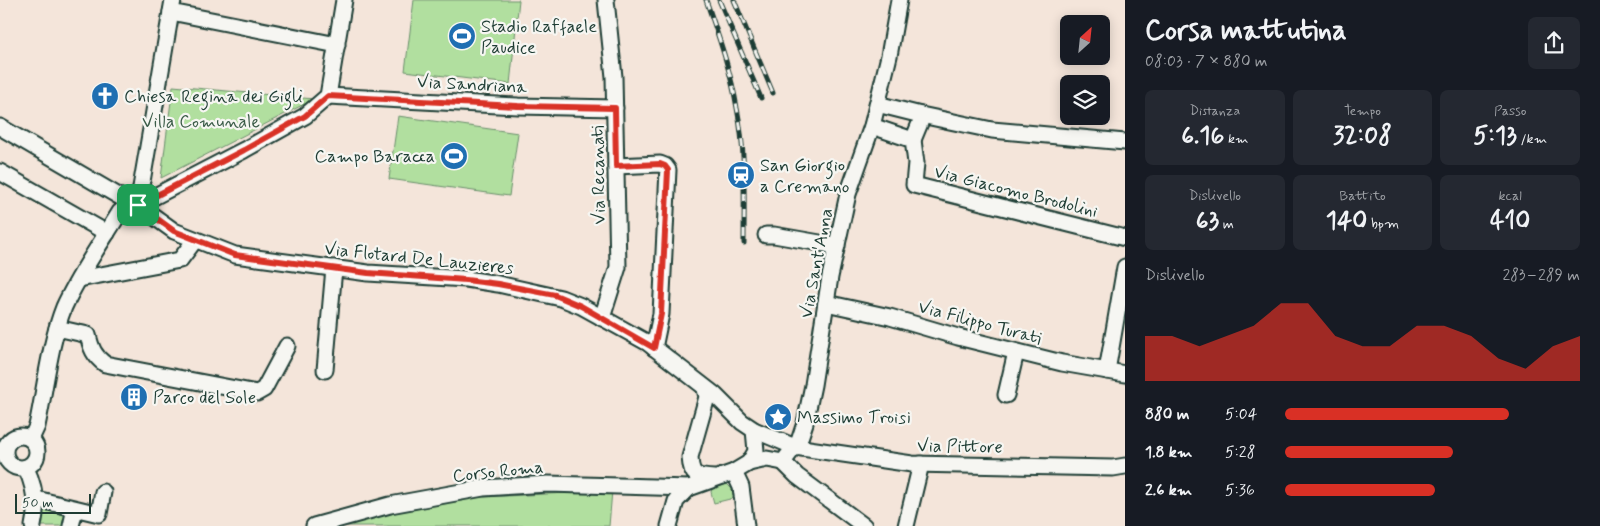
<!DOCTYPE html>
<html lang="it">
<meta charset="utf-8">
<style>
body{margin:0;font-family:Mynerve,sans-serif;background:#242831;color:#f1f3f6;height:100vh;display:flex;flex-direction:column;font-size:19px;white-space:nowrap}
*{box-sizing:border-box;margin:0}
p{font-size:16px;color:#9ea1a6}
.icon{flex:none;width:28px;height:28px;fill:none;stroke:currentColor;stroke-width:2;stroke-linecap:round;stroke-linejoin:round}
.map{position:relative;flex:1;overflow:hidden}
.sheet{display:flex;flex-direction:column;background:#171b24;width:475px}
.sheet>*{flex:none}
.needle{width:32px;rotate:27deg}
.fabs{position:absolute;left:1060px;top:15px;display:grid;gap:10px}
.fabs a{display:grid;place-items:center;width:50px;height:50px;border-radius:8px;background:#171b24;box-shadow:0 2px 12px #0003;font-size:25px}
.scale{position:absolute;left:15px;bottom:12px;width:76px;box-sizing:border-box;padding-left:5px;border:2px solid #1f3d34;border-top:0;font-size:14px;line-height:18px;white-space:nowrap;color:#1f3d34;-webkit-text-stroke:4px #f6f6f2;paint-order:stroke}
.pin{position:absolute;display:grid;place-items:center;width:42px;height:42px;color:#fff;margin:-21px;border-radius:10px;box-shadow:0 2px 8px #0006}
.round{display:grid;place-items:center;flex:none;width:52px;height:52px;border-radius:8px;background:#242831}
.summary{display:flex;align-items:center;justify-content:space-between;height:85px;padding:0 20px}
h1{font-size:28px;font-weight:700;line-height:38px}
.metrics{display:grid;grid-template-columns:repeat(3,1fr);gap:8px;height:85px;padding:5px 20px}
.metrics div{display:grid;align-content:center;border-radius:8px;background:#242831;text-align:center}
.metrics b{font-size:25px;font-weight:700}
.metrics small{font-size:14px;font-weight:400}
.metrics p{font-size:14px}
.chart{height:140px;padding:10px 20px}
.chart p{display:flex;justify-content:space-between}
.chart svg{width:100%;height:90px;margin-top:5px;fill:#d93025;opacity:.7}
ul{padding:0 20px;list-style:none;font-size:16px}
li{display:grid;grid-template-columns:80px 60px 1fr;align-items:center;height:38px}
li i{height:12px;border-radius:6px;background:#d93025}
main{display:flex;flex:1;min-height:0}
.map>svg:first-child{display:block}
.green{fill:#b1df9f;stroke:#688e6a}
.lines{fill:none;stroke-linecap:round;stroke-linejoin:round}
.minor-casing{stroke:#1f3d34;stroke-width:19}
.minor{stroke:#f6f6f2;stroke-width:15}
.rail-casing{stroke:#1f3d34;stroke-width:5}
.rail{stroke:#f6f6f2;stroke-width:3;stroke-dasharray:9;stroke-linecap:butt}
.route-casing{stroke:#fff;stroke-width:10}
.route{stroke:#d93025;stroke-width:6}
.labels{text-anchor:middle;stroke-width:4.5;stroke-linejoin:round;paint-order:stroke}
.poi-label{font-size:18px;fill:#1f3d34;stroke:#f6f6f2;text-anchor:start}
.street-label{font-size:18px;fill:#1f3d34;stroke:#f6f6f2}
.park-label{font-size:18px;fill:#3c5d49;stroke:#f6f6f2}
</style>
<main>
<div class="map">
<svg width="1125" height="526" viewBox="0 0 1125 526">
<rect width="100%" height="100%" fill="#f4e5da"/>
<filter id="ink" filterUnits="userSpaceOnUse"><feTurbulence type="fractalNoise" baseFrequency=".02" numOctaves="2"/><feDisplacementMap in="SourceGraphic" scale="10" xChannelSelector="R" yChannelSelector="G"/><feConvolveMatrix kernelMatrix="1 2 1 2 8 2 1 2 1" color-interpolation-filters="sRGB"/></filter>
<g filter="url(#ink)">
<g class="green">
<polygon points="414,0 519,0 510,84 405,71"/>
<polygon points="173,86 314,99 161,178"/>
<polygon points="398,116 518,133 509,196 389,179"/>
<polygon points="727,484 732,489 734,498 714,503 711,492 712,489"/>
<polygon points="612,491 609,526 337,526 379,514 462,498"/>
<polygon points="42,510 64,513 68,516 66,526 39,526"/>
</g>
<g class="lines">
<g class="minor-casing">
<g id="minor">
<polyline points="171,12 337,45"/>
<polyline points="328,96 518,106 615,108"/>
<polyline points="921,115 992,130 1125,142"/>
<polyline points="872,126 913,140 920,123 921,115 877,104"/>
<polyline points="0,127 122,198 138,205 174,231 235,255 368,273 466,279 498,284 561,298 581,306 648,343 715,395 742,422 754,430 795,447 912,464 1113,468 1125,466"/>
<polyline points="913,140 916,163 914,185 1125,238"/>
<polyline points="616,166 660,164 665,166 668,170 661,314 654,348"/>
<polyline points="0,172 107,233"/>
<polyline points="138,205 173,0"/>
<polyline points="766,235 774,235 837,246"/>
<polyline points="79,279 180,260 195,240"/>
<polyline points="826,303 890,317 958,337 1062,363 1125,374"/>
<polyline points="602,318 618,267 614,77 606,0"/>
<path d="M57 328 88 335C91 348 94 356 105 364L257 393 264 389 287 346"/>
<polyline points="325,370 334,268"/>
<polyline points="1107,371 1125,267"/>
<path d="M705 389 707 397 690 457C691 476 696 477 714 478"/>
<polyline points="1006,395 1016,352"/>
<circle cx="21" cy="452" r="16"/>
<path d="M31 439 37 426C45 389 50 342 64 307 79 274 101 243 120 212L126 207 138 205 244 150 305 116 328 96 344 0"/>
<polyline points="783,462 799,441 805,423 813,385 830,277 848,194 872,126 889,56 899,0"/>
<polyline points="783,462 797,476 864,526"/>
<polyline points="749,463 756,451 754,430"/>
<path d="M26 468C35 487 38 505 33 526"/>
<polyline points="734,472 741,487 746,526"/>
<polyline points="36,499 99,514 103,492"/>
<polyline points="71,526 75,509"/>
<polyline points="314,526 390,505 483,488 548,484 689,488"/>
<polyline points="669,526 676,501 689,488 734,472 749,463 767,459 783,462"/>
<polyline points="906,526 921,464"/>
</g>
</g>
<use href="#minor" class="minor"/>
<g class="rail-casing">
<g id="rail">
<path d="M706 0C718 35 731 71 737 108 746 152 744 198 744 243"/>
<polyline points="719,0 761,98"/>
<polyline points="734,0 773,93"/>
</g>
</g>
<use href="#rail" class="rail"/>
</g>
</g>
<g class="lines" filter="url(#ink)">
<g class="route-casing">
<polygon id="route" points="328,96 518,106 615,108 616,166 660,164 665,166 668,170 661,314 654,348 581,306 555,295 498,284 466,280 368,273 235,255 174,231 138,205 244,150 305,116"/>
</g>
<use href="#route" class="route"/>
</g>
<defs>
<g id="stadium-disc" transform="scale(1.4375)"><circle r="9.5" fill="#1f6fb2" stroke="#f6f6f2"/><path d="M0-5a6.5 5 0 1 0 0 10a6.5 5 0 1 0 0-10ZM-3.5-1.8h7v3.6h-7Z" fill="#fff"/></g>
<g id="church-disc" transform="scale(1.4375)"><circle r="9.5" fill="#1f6fb2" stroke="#f6f6f2"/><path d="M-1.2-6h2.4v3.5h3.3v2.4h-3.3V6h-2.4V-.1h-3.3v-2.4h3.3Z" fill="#fff"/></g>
<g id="station-disc" transform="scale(1.4375)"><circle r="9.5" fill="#1f6fb2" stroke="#f6f6f2"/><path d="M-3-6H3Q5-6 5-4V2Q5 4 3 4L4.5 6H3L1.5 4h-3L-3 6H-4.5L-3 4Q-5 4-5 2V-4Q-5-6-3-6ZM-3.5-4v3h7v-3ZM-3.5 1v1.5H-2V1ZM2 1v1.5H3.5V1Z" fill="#fff"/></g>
<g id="building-disc" transform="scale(1.4375)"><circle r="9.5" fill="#1f6fb2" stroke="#f6f6f2"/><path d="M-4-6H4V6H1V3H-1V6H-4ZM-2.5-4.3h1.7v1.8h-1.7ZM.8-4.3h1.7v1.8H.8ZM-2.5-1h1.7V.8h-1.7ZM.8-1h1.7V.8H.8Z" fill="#fff"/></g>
<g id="sight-disc" transform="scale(1.4375)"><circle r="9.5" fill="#1f6fb2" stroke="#f6f6f2"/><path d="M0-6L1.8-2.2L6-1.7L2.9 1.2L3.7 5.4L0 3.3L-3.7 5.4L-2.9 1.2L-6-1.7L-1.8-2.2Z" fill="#fff"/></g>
</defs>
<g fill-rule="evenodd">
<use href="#stadium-disc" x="462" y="36"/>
<use href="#church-disc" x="105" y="96"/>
<use href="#stadium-disc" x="454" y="156"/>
<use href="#station-disc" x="741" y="175"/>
<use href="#building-disc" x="134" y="397"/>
<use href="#sight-disc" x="778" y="417"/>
</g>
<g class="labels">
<g class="poi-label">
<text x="481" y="32">Stadio Raffaele<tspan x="481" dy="21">Paudice</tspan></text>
<text x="124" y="102">Chiesa Regina dei Gigli</text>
<text x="435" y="162" text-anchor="end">Campo Baracca</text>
<text x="760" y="171">San Giorgio<tspan x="760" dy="21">a Cremano</tspan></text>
<text x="153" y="403">Parco del Sole</text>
<text x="797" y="423">Massimo Troisi</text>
</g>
<g class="street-label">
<text transform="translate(472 84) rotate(3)" y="6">Via Sandriana</text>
<text transform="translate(598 175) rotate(-91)" y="6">Via Recanati</text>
<text transform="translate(1016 191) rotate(14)" y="6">Via Giacomo Brodolini</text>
<text transform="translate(419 258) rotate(6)" y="6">Via Flotard De Lauzieres</text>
<text transform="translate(816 263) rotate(-79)" y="6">Via Sant'Anna</text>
<text transform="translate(980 322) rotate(15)" y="6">Via Filippo Turati</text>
<text transform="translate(960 446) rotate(1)" y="6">Via Pittore</text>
<text transform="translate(498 471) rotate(-6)" y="6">Corso Roma</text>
</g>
<g class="park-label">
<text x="201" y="127">Villa Comunale</text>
</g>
</g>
</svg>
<div class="fabs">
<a><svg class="needle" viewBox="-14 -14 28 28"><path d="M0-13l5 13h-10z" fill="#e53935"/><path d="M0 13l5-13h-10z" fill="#9ea1a6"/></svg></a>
<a><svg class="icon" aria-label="layers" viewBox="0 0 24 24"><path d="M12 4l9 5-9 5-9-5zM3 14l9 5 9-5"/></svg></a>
</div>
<div class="scale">50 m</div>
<div class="pin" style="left:138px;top:205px;background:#1e9e55"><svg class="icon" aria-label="arrive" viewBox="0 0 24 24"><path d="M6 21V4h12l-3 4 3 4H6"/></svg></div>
</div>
<section class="sheet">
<div class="summary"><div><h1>Corsa mattutina</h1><p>08:03 · 7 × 880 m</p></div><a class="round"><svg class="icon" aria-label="share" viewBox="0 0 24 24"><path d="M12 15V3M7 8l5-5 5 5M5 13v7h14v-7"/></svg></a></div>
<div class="metrics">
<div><p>Distanza</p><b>6.16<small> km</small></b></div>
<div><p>Tempo</p><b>32:08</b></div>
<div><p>Passo</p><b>5:13<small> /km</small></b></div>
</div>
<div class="metrics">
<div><p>Dislivello</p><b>63<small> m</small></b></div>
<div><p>Battito</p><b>140<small> bpm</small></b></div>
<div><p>kcal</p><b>410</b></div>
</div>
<div class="chart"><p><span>Dislivello</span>283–289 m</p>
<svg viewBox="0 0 160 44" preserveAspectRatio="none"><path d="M0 44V22L10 22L20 27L30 22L40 17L50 6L60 6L70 22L80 27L90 27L100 17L110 17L120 22L130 33L140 38L150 27L160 22V44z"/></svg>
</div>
<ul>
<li><b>880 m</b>5:04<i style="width:76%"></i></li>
<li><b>1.8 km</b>5:28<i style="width:57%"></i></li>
<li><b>2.6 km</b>5:36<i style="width:51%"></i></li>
</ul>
</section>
</main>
